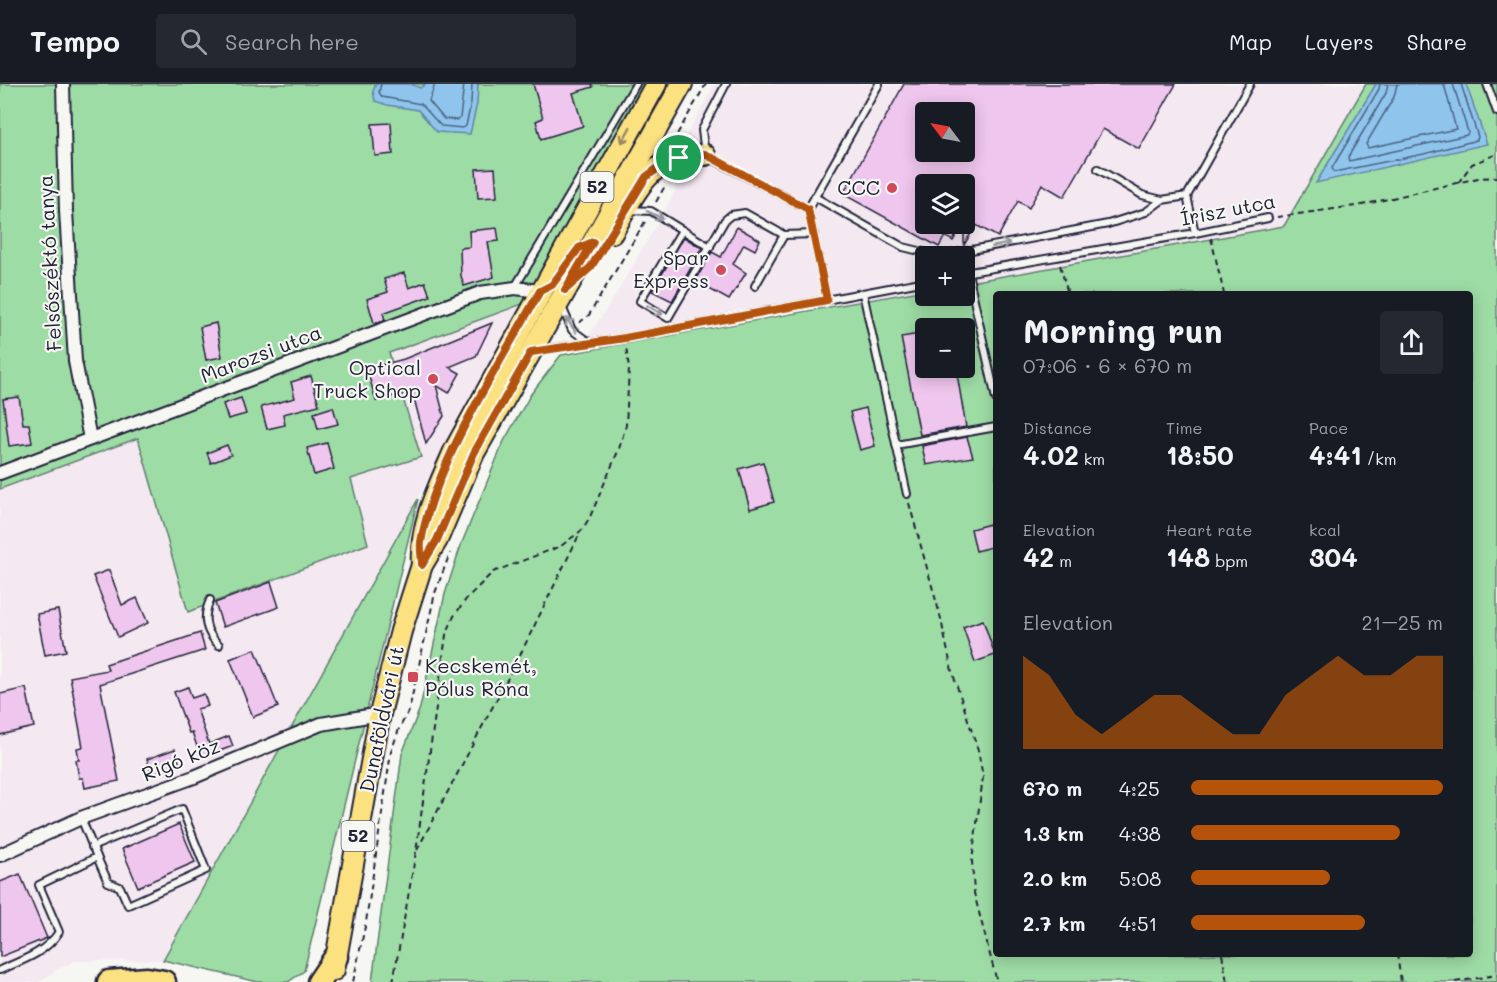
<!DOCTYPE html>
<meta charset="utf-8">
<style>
body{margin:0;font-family:Mali,sans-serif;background:#242831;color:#f1f3f6;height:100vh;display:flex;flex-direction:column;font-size:22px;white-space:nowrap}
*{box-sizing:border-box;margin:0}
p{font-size:20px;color:#9ea1a6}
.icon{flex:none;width:33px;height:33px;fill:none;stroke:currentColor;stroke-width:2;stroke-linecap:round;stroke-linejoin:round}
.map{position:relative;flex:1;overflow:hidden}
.drawer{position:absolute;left:993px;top:207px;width:480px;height:666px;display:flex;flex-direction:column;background:#171b24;border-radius:6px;box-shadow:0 3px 15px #0003}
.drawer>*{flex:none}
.needle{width:39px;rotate:302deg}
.controls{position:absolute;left:915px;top:18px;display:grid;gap:12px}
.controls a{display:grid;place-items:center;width:60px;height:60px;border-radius:6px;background:#171b24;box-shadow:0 3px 15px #0003;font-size:30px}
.pin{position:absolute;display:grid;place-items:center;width:51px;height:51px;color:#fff;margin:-26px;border:3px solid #fff;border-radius:50%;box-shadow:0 2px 6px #0007}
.round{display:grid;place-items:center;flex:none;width:63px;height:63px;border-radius:6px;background:#242831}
.summary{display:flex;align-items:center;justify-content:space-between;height:102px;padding:0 30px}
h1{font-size:33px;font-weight:700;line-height:45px}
.stats{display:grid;grid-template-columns:repeat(3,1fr);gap:9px;height:102px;padding:6px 30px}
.stats div{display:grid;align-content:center}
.stats b{font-size:26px;font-weight:700}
.stats small{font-size:16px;font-weight:400}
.stats p{font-size:16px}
.chart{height:168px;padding:12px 30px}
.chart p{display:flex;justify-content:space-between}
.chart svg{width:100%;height:108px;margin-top:6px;fill:#b45309;opacity:.7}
ul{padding:0 30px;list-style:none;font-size:20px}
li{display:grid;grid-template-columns:96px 72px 1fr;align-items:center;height:45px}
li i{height:15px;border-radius:8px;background:#b45309}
header{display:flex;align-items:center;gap:36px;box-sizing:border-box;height:84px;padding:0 30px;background:#171b24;border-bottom:2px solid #363941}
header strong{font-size:28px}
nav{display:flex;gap:33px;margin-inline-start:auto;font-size:21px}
.search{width:420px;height:54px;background:#242831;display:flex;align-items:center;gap:15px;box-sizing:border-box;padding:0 21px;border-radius:6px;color:#9ea1a6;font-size:22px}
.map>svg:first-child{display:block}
.built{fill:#f4e8f1;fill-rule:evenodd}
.green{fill:#9edca5;stroke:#607f70;stroke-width:1.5;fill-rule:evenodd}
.water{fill:#8fc5ed;stroke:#6384a6;stroke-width:1.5}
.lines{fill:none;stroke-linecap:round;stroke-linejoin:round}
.shore{stroke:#4e6382;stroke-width:1.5}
.building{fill:#efc6ee;stroke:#22223b;stroke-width:1.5;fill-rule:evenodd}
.service-casing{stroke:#22223b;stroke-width:10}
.minor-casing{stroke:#22223b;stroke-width:16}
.primary-casing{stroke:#22223b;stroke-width:24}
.motorway-casing{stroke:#22223b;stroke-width:27}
.path{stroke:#22223b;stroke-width:2;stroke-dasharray:6 4.5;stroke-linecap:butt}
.service{stroke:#f6f6f2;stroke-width:6}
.minor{stroke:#f6f6f2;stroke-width:12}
.primary{stroke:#fbe180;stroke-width:20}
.motorway{stroke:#fbe180;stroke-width:22}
.oneway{stroke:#998b61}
.oneway2{stroke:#9797a0}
.route-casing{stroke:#fff;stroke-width:12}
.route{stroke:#b45309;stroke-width:8}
.poi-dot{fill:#d1495b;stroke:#f6f6f2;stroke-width:2}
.labels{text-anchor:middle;stroke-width:4.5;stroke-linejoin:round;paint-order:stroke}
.shield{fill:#f6f6f2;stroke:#626272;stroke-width:1.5}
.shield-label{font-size:18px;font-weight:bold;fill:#22223b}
.poi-label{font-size:20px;fill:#22223b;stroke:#f6f6f2;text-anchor:end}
.street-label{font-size:20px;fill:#22223b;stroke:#f6f6f2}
</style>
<header>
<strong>Tempo</strong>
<div class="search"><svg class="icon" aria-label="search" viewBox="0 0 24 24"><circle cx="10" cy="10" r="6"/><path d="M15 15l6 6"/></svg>Search here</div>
<nav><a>Map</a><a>Layers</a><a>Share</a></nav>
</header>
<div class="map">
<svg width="1497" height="898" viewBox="0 0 1497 898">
<rect width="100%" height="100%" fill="#f6f6f2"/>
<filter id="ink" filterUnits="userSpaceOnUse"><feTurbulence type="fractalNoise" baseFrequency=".0167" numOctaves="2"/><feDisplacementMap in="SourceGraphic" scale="12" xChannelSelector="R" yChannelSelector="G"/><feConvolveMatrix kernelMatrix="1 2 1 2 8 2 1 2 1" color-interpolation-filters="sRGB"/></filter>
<g filter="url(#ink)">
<g class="built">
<path d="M715 0H1366L1284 142 965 199 964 172H926L925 206 579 267 617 209 673 112 683 81 680 63ZM926 28H964V68H926ZM926 100H964V140H926Z"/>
<polygon points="525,219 163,876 75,877 58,885 39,898 0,898 0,405 138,354 188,528 368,460 351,395 421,373 389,269"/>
</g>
<g class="green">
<polygon points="0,0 647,0 525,219 389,269 421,373 351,395 368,460 188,528 138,354 0,405"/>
<path d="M1366 0H1497V898H372L402 670 420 624 445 510 461 461 504 357 531 310 561 271 925 206 926 212H964L965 199 1284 142ZM996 210H1470V870H996ZM926 244H964V284H926Z"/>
<polygon points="418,415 304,887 288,898 258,898 163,876"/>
</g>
<g class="water">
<polygon points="376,0 411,0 420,4 426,0 478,0 477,20 470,50 437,48 418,26 387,21 375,17 373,7"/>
<polygon points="1376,0 1466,0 1487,60 1316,99"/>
</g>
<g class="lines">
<g class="shore">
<polyline points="381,0 379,8 382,13 421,20 441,42 463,44 466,42 471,19 472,0"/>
<polyline points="435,0 429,17 444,35 457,36 460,34 464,0"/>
<polyline points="1380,0 1379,5 1332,84 1334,88 1424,70 1477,56 1478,53 1461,0"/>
<polyline points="1388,0 1386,9 1348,73 1349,77 1467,51 1468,48 1453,0"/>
<polyline points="1397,0 1394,13 1366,60 1368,64 1456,45 1444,0"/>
</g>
</g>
<g class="building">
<polygon points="533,0 592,0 593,3 573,9 583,42 541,55 536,37 543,34"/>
<path d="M904 0H1176L1139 65 1103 45 1064 113 1042 100 1029 124 1018 117 998 153 976 141 964 161V100H926V140H963L953 157 945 152 939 163 843 110ZM926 28H964V68H926Z"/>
<polygon points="391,39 393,70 375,72 372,40"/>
<polygon points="495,84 497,113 478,114 476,85"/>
<polygon points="737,143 760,156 755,166 744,160 733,180 746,189 729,216 695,197 712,168 721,173"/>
<polygon points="497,144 499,157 488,158 494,193 464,202 461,192 460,164 470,163 469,147"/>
<polygon points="684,153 702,164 672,217 652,207"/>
<polygon points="404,189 409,204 425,198 430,212 383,229 385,236 374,239 367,215 388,208 384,195"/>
<polygon points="216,239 222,273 206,276 200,243"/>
<polygon points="492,239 476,272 449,283 460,289 449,309 436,301 444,332 426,360 412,307 376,317 367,285 404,275"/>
<polygon points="926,249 926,284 956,284 966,343 920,351 901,253"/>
<polygon points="311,292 319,321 283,330 285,341 267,345 261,323 295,314 291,298"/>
<polygon points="19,313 23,340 29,340 32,359 9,362 3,315"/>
<polygon points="241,314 246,330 228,335 223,320"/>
<polygon points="333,323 338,340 318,345 314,329"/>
<polygon points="866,324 875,362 860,366 850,328"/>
<polygon points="967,353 973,373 926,381 922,362"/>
<polygon points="327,359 334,385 314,391 307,364"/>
<polygon points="227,361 231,371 211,379 207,369"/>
<polygon points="763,378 774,418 750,425 739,385"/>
<polygon points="990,440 995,462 976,467 971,445"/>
<polygon points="109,486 122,521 137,514 148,539 118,553 93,492"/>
<polygon points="271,498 279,523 223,543 215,519"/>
<polygon points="58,526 66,567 45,571 37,530"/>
<polygon points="983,536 995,571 975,578 963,543"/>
<polygon points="200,549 205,566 100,600 119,697 85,704 83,694 79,694 76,676 79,676 77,664 83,663 70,593 108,586 106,580"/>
<polygon points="255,565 278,623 253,633 230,575"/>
<polygon points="188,603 192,614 204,610 208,622 197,625 209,660 229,652 233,662 201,674 192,648 189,649 174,608"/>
<polygon points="26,604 34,643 0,651 0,610"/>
<polygon points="175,665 180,681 152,691 147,675"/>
<polygon points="179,740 195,778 138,803 122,765"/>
<polygon points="20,790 47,854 0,873 0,798"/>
</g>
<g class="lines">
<g class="service-casing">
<g id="service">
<polyline points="726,0 702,46 705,71 808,125"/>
<polyline points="1487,0 1497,28"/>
<polyline points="1098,85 1142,111 1162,116"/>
<polyline points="815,113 903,163 940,172 1108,140 1146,128 1162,116 1187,112"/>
<polyline points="630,126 651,127 710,163"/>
<polyline points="682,146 640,217 668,234 725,136 731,131 745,129 784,151 814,150"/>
<polyline points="1195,149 1187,112 1250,0"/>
<polyline points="964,189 1195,149 1268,134"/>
<polyline points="968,189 996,315"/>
<polyline points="755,202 784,151"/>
<polyline points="515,203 636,0"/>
<polyline points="863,209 907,410"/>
<polyline points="827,216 808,125 879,0"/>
<polyline points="562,223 572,246 590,259"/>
<polyline points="535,267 625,254 926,197"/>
<polyline points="896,361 996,343"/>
<path d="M210 516C202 534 205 548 219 561"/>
<polyline points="92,763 182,725 206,786 128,821 120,803 108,798 97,773"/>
<path d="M0 886C23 876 45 869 59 848L39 801 97 773 81 734"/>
</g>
</g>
<g class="minor-casing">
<g id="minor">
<polyline points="63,0 66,127 75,277 90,355"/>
<polyline points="0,389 480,209 515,204 540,207"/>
<polyline points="0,771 81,734 194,693 321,640 380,630"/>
</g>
</g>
<g class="primary-casing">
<g id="primary">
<path d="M612 149C637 107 649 70 705 71"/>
<path d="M422 481C419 440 439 402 455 365L656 0"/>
<polyline points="334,886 380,630 401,547 422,481 437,456 474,369 682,0"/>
</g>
</g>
<g class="motorway-casing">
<g id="motorway">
<polyline points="109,898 147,895 164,898"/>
<polyline points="319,898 336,873"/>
</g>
</g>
<g class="path">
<polyline points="672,59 706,0"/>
<polyline points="1458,99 1472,80 1497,70"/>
<polyline points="656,118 665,102"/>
<polyline points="1277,133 1362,121 1478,94 1497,93"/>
<polyline points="1211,154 1224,210"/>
<polyline points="1060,181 1068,210"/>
<polyline points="579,239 589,231 646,136"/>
<polyline points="909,419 940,531 952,587 978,666 983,693 972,777 974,809 997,898"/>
<polyline points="417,766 519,573 580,449"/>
<polyline points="1222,870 1227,898"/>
<polyline points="1397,870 1401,898"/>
<polyline points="353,898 366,838 391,668 399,645 409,626 435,509 450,469"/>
<polyline points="393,898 416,768 446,551 454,532 467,514 493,488 561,462 582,446 590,433 619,365 626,341 629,285 626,262"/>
<polyline points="1455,898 1497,891"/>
</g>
<use href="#service" class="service"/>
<use href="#minor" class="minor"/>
<use href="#primary" class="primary"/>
<use href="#motorway" class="motorway"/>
</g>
<defs><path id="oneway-shaft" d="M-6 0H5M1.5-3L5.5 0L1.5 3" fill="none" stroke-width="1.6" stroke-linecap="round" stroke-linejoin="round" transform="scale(1.5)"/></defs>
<use class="oneway" href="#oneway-shaft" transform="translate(626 51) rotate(119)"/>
<g class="oneway2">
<use href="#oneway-shaft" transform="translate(655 131) rotate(25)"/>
<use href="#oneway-shaft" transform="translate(1001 161) rotate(-11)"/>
<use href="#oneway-shaft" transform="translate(655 226) rotate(30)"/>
<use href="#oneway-shaft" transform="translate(571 241) rotate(-124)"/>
</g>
</g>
<g class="lines" filter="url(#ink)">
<g class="route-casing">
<path id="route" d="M689 70H705L808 125 827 216 625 254 531 268 474 369 437 456 422 481C422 474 420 466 421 458 435 378 500 279 540 207L552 201 579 164 593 158 565 206 591 183 646 93 662 81Z"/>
</g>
<use href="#route" class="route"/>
</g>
<g class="poi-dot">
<circle cx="892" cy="104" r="6"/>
<circle cx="721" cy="186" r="6"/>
<circle cx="433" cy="295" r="6"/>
<rect x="407" y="587" width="12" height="12" rx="3"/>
</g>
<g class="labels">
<g class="shield">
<rect x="580.5" y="88" width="33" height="30" rx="4.5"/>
<rect x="341.5" y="737" width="33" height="30" rx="4.5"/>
</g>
<g class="shield-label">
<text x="597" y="109">52</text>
<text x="358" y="758">52</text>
</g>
<g class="poi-label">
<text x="880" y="111">CCC</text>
<text x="709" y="181">Spar<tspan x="709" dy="23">Express</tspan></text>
<text x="421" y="291">Optical<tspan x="421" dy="23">Truck Shop</tspan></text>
<text x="425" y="589" text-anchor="start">Kecskemét,<tspan x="425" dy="23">Pólus Róna</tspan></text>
</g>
<g class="street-label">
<text transform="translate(1228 126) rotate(-11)" y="7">Írisz utca</text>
<text transform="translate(50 179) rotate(-93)" y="7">Felsőszéktó tanya</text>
<text transform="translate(261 270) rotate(-21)" y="7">Marozsi utca</text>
<text transform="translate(382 635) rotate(-78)" y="7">Dunaföldvári út</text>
<text transform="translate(181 676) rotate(-22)" y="7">Rigó köz</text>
</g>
</g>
</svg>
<div class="controls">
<a><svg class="needle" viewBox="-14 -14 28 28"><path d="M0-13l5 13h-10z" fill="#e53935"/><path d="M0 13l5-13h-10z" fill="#9ea1a6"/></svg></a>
<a><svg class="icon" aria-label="layers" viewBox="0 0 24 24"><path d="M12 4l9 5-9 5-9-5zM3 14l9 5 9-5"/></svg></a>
<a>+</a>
<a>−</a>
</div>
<div class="pin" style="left:679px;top:74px;background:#1e9e55"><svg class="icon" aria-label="arrive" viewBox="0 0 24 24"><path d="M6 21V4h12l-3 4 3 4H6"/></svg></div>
<section class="drawer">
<div class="summary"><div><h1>Morning run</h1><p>07:06 · 6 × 670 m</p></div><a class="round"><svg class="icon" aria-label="share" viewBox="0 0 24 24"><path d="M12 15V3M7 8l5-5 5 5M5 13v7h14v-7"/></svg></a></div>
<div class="stats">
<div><p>Distance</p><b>4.02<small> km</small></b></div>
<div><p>Time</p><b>18:50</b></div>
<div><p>Pace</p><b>4:41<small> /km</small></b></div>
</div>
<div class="stats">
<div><p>Elevation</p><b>42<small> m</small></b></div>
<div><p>Heart rate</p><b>148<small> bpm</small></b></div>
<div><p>kcal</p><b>304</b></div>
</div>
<div class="chart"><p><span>Elevation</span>21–25 m</p>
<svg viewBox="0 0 160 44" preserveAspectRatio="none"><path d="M0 44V6L10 14L20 30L30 38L40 30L50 22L60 22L70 30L80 38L90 38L100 22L110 14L120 6L130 14L140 14L150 6L160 6V44z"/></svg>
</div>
<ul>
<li><b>670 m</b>4:25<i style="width:100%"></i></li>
<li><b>1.3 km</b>4:38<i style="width:83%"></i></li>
<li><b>2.0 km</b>5:08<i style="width:55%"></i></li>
<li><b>2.7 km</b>4:51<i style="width:69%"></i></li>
</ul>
</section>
</div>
